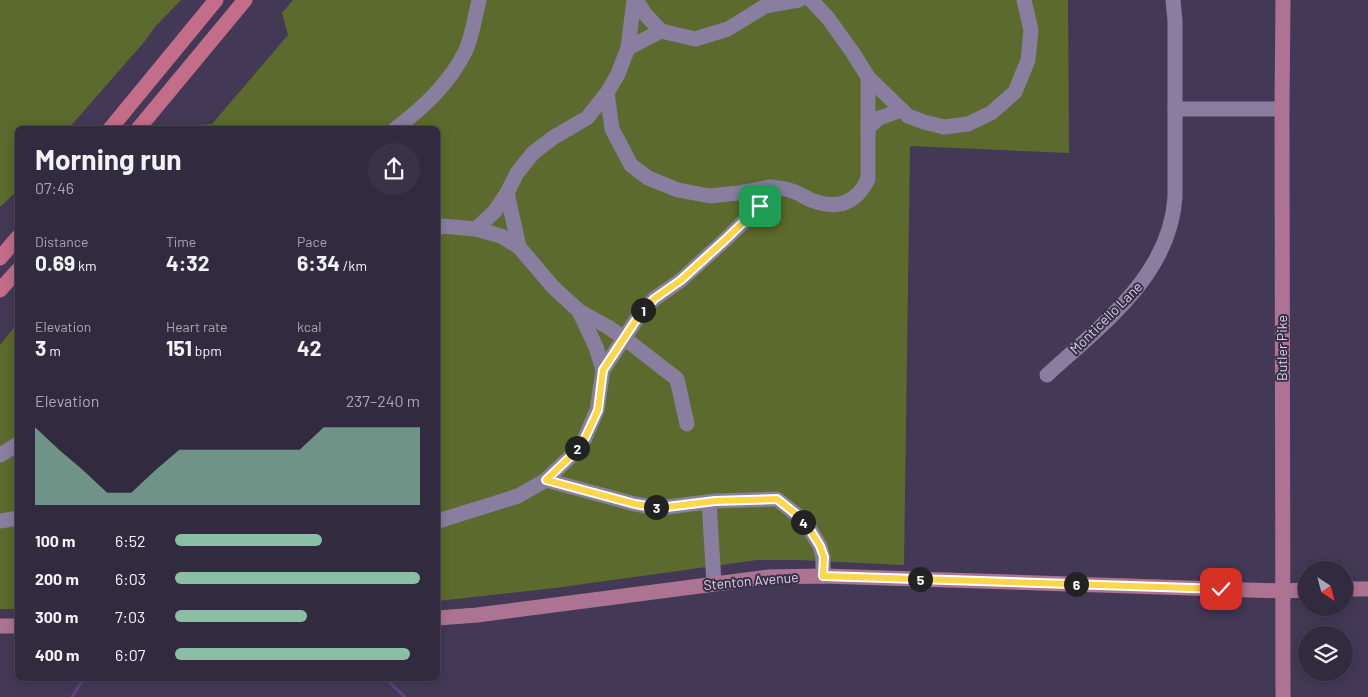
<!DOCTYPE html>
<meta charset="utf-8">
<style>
body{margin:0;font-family:Barlow,sans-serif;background:#3a3347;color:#f1f3f6;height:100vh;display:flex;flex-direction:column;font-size:19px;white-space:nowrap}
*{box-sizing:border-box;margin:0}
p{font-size:16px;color:#a8a7b1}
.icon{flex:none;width:28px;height:28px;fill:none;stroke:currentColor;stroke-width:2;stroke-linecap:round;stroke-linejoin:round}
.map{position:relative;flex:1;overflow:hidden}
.sheet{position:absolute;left:15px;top:126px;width:425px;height:555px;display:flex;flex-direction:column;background:#322b40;border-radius:8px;box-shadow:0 2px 12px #0003,0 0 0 1px #4d4759}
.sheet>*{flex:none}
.needle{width:32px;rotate:144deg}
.buttons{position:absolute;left:1298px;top:561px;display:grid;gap:10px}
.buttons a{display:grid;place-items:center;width:55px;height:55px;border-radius:50%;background:#322b40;box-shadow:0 2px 12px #0003,0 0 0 1px #4d4759;font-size:25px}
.pin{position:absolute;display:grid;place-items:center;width:42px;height:42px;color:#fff;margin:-21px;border-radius:10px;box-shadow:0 2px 8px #0006}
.km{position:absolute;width:25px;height:25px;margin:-12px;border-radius:50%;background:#222;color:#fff;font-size:14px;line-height:25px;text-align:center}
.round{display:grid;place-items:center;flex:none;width:52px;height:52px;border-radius:26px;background:#3a3347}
.headline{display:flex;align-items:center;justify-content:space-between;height:85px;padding:0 20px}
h1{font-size:28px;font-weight:700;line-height:38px}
.metrics{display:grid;grid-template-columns:repeat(3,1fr);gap:8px;height:85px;padding:5px 20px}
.metrics div{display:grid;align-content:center}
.metrics b{font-size:21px;font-weight:700}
.metrics small{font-size:14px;font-weight:400}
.metrics p{font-size:14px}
.chart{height:140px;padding:10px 20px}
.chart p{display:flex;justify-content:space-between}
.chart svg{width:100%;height:90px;margin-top:5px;fill:#8abfa5;opacity:.7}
ul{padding:0 20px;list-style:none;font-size:16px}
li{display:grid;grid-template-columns:80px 60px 1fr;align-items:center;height:38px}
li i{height:12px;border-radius:6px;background:#8abfa5}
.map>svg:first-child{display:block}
.green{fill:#5c6a2d}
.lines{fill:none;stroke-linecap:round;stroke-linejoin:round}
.stream{stroke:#633f84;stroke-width:3}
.minor{stroke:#897e9f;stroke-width:15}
.major{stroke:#ac7492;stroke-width:15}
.highway{stroke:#c46d89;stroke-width:15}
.route-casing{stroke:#fff;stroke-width:10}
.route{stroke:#ffd54a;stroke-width:6}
.labels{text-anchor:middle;stroke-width:4;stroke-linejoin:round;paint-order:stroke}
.street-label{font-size:14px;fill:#d9d3e5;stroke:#392f4b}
</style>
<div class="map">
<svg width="1368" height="697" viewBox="0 0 1368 697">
<rect width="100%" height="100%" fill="#433956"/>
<g class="green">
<polygon points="0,0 181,0 154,28 145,41 68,129 18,129 17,191 0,207"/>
<polygon points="293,0 1068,0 1069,153 910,146 904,565 799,560 757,560 555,588 438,601 438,129 183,129 186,126 212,124 288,35 282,13"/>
<polygon points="17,324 17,609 0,609 0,345"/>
</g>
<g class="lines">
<g class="stream">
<polyline points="386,679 405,697"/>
<polyline points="72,697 83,679"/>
</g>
<g class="minor">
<polyline points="634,0 628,48 618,74 607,93 612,129 631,165 648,178 678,190 710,196 738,193 770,187"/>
<polyline points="636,0 645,14 661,31"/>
<polyline points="628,48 661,31 695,39 728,29 765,6 799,0"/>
<polyline points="868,77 908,116 924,122 944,127 968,124 991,113 1015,92 1028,60 1031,30 1024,0"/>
<polyline points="1175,109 1282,109"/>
<polyline points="868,128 879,118 902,110"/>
<path d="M395 129C423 108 449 84 465 52 472 38 475 16 479 0"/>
<polyline points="507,193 519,247"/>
<polyline points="438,228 441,226 476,229 501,236 519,247 553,287 579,311 596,347 603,370 597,410 585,438 570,457 546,480 518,496 438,521"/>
<polyline points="476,229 495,211 507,193 517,173 533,153 554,137 587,118 607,93"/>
<polyline points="579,311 608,327 624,338 677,379 687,424"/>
<path d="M603 370 640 314 654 299 681 280 725 240 760 206 770 187C776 188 783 188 789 190 798 192 805 198 814 201 839 210 857 202 868 179V77L853 53 828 18 811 0"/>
<path d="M1047 375C1101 325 1170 276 1175 197V21L1173 0"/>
<polyline points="0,455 18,444"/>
<polyline points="546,480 635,504 659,508 715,501 777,499 797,515 809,528 820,546 823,557 823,576"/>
<polyline points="709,502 714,583"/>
<polyline points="0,521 18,518"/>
</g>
<g class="major">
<polyline points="1283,0 1282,109 1283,697"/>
<polyline points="1344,589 1368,589"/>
<polyline points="438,618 477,615 769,577 823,576 1283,591 1306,590"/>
<polyline points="0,626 18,626"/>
</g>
<g class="highway">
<polyline points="110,129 216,0"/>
<polyline points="138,129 245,0"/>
<polyline points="0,258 18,237"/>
<polyline points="0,290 18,270"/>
</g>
</g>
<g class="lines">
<g class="route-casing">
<polyline id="route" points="760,206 725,240 681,280 654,299 640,314 603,370 598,410 585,438 570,457 546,480 635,504 659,508 715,501 777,499 797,515 809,528 820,546 824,557 823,576 1221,589"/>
</g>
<use href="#route" class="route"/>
</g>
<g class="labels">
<g class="street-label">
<text transform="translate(1106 318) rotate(-45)" y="5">Monticello Lane</text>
<text transform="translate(1282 348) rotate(-90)" y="5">Butler Pike</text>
<text transform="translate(751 581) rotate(-5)" y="5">Stenton Avenue</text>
</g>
</g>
</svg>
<div class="buttons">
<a><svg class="needle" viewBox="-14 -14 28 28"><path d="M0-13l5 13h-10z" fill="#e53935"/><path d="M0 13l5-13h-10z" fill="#a8a7b1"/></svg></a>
<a><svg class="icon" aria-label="layers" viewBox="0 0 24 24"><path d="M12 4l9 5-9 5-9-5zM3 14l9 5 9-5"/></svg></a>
</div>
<div class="pin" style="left:760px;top:206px;background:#1e9e55"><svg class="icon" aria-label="arrive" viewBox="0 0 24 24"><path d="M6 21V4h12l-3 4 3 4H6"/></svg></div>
<div class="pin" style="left:1221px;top:589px;background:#d93025"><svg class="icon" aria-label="check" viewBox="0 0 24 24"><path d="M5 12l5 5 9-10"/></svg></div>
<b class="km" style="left:643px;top:310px">1</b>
<b class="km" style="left:577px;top:448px">2</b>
<b class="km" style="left:656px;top:507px">3</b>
<b class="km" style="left:803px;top:522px">4</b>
<b class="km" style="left:920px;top:579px">5</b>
<b class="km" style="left:1076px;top:584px">6</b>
<section class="sheet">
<div class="headline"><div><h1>Morning run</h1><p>07:46</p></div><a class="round"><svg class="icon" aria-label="share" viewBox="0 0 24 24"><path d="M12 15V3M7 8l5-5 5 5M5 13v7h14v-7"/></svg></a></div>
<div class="metrics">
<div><p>Distance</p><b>0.69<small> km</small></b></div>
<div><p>Time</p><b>4:32</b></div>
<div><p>Pace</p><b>6:34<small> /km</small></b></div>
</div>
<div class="metrics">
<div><p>Elevation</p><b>3<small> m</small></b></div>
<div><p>Heart rate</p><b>151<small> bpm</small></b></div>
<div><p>kcal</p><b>42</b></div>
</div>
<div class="chart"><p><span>Elevation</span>237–240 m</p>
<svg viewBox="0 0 160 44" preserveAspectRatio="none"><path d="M0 44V6L10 17L20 27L30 38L40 38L50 27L60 17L70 17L80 17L90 17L100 17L110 17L120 6L130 6L140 6L150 6L160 6V44z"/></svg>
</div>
<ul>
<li><b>100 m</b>6:52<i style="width:60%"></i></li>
<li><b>200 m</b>6:03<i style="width:100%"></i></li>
<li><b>300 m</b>7:03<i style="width:54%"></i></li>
<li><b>400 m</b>6:07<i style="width:96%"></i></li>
</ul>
</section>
</div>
